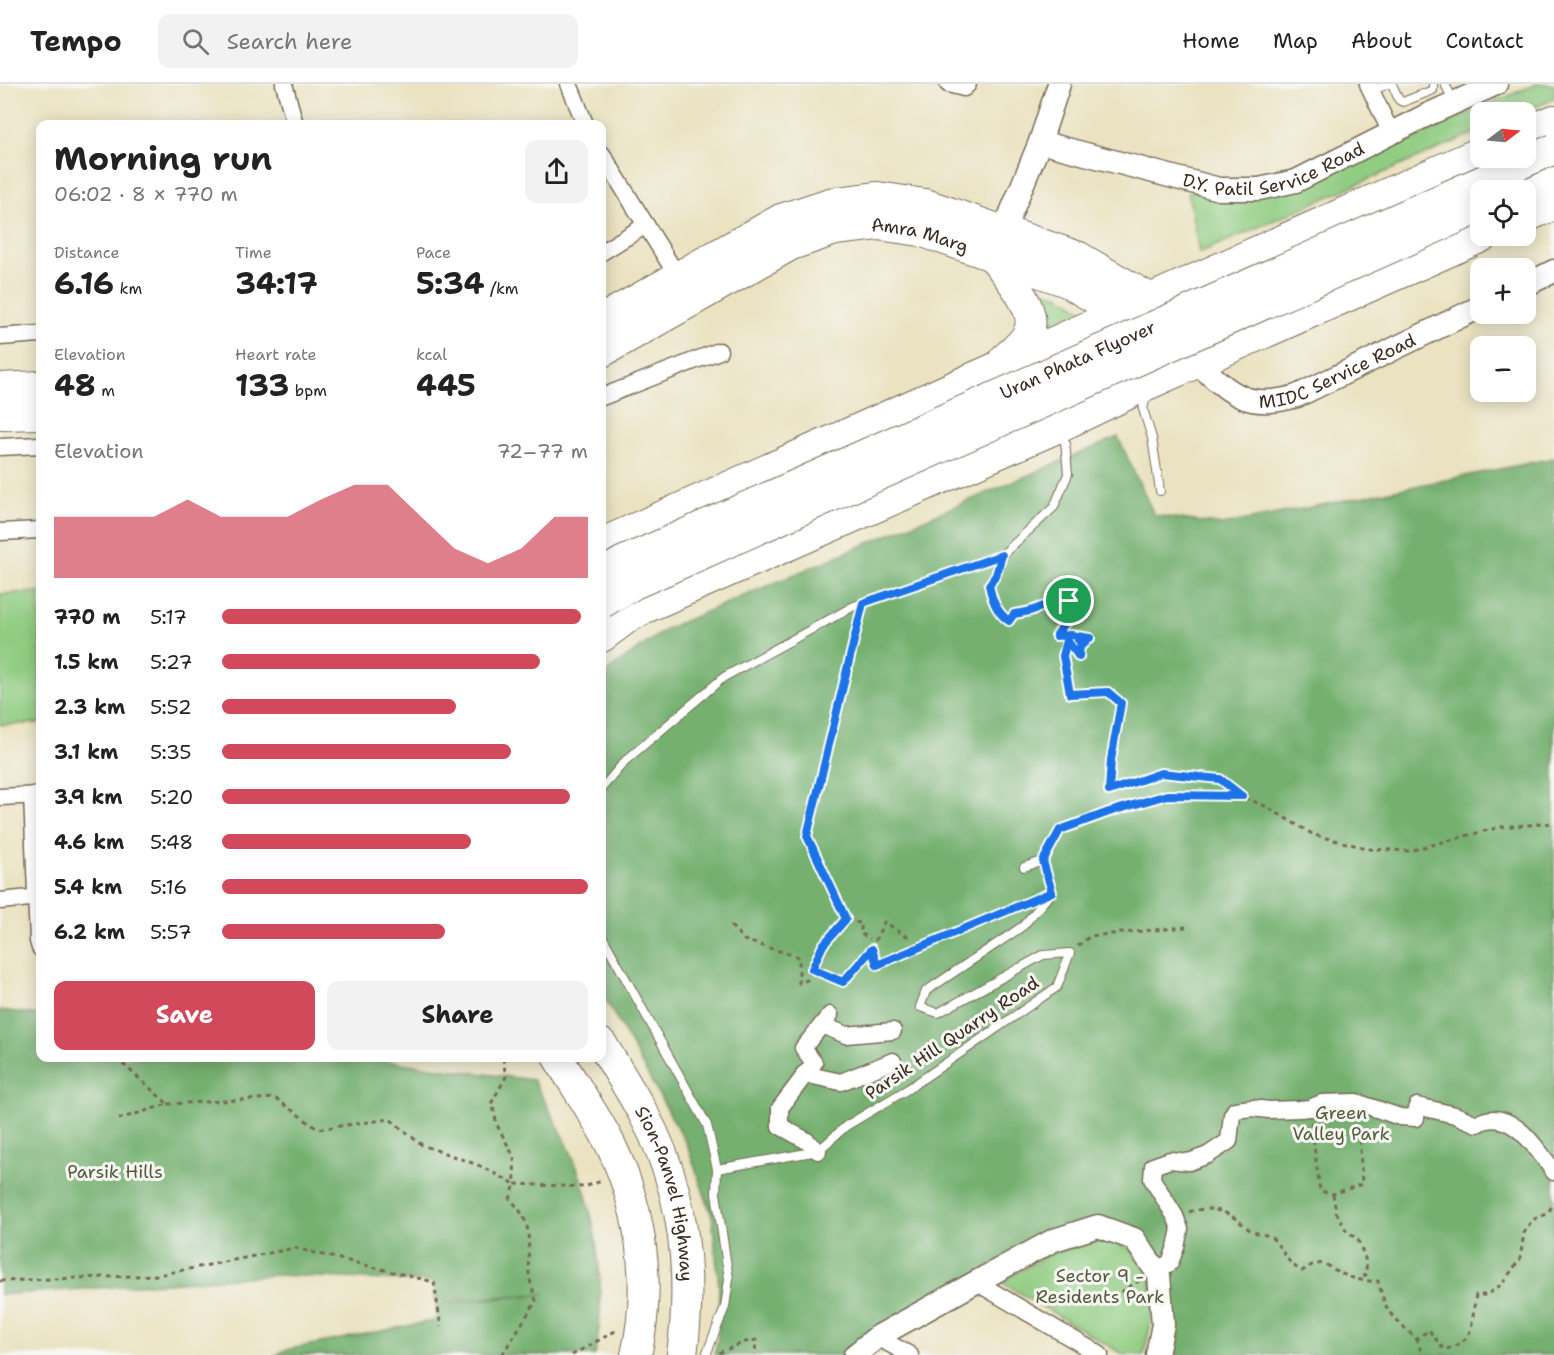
<!DOCTYPE html>
<meta charset="utf-8">
<style>
body{margin:0;font-family:"Shantell Sans",sans-serif;background:#f2f2f2;color:#222;height:100vh;display:flex;flex-direction:column;font-size:22px;white-space:nowrap}
*{box-sizing:border-box;margin:0}
p{font-size:20px;color:#767676}
.icon{flex:none;width:33px;height:33px;fill:none;stroke:currentColor;stroke-width:2;stroke-linecap:round;stroke-linejoin:round}
.map{position:relative;flex:1;overflow:hidden}
.panel{position:absolute;left:36px;top:36px;width:570px;height:942px;display:flex;flex-direction:column;background:#fff;border-radius:12px;box-shadow:0 3px 15px #0003}
.panel>*{flex:none}
.needle{width:39px;rotate:74deg}
.fabs{position:absolute;left:1470px;top:18px;display:grid;gap:12px}
.fabs a{display:grid;place-items:center;width:66px;height:66px;border-radius:12px;background:#fff;box-shadow:0 3px 15px #0003;font-size:30px}
.pin{position:absolute;display:grid;place-items:center;width:51px;height:51px;color:#fff;margin:-26px;border:3px solid #fff;border-radius:50%;box-shadow:0 2px 6px #0007}
.round{display:grid;place-items:center;flex:none;width:63px;height:63px;border-radius:12px;background:#f2f2f2}
.headline{display:flex;align-items:center;justify-content:space-between;height:102px;padding:0 18px}
h1{font-size:33px;font-weight:700;line-height:45px}
.stats{display:grid;grid-template-columns:repeat(3,1fr);gap:9px;height:102px;padding:6px 18px}
.stats div{display:grid;align-content:center}
.stats b{font-size:30px;font-weight:700}
.stats small{font-size:16px;font-weight:400}
.stats p{font-size:16px}
.chart{height:168px;padding:12px 18px}
.chart p{display:flex;justify-content:space-between}
.chart svg{width:100%;height:108px;margin-top:6px;fill:#d1495b;opacity:.7}
.action{display:flex;gap:12px;margin-top:auto;padding:12px 18px}
.action a{flex:1;height:69px;border-radius:12px;background:#d1495b;color:#fff;font-size:24px;font-weight:700;line-height:69px;text-align:center}
.action a+a{background:#f2f2f2;color:#222}
ul{padding:0 18px;list-style:none;font-size:20px}
li{display:grid;grid-template-columns:96px 72px 1fr;align-items:center;height:45px}
li i{height:15px;border-radius:8px;background:#d1495b}
header{display:flex;align-items:center;gap:36px;box-sizing:border-box;height:84px;padding:0 30px;background:#fff;border-bottom:2px solid #e0e0e0}
header strong{font-size:28px}
nav{display:flex;gap:33px;margin-inline-start:auto;font-size:21px}
.search{width:420px;height:54px;background:#f2f2f2;display:flex;align-items:center;gap:15px;box-sizing:border-box;padding:0 21px;border-radius:12px;color:#767676;font-size:22px}
.map>svg:first-child{display:block}
.green{fill:#90cc81;stroke:#667b50;stroke-width:1.5}
.forest{fill:#74b06f;stroke:#586d46;stroke-width:1.5}
.lines{fill:none;stroke-linecap:round;stroke-linejoin:round}
.lane-casing{stroke:#786a57;stroke-width:10}
.street-casing{stroke:#786a57;stroke-width:19}
.secondary-casing{stroke:#786a57;stroke-width:25}
.highway-casing{stroke:#786a57;stroke-width:32}
.path{stroke:#786a57;stroke-width:3;stroke-dasharray:4.5 4.5;stroke-linecap:butt}
.lane{stroke:#fff;stroke-width:8}
.street{stroke:#fff;stroke-width:16}
.secondary{stroke:#fff;stroke-width:22}
.highway{stroke:#fff;stroke-width:30}
.highway-bridge-casing{stroke:#786a57;stroke-width:32;stroke-linecap:butt}
.highway-bridge{stroke:#fff;stroke-width:30}
.route-casing{stroke:#fff;stroke-width:12}
.route{stroke:#1a73e8;stroke-width:8}
.labels{text-anchor:middle;stroke-width:6;stroke-linejoin:round;paint-order:stroke}
.street-label{font-size:18px;fill:#3b2a1e;stroke:#f6f6f2}
.park-label{font-size:18px;fill:#545b3c;stroke:#f6f6f2}
</style>
<header>
<strong>Tempo</strong>
<div class="search"><svg class="icon" aria-label="search" viewBox="0 0 24 24"><circle cx="10" cy="10" r="6"/><path d="M15 15l6 6"/></svg>Search here</div>
<nav><a>Home</a><a>Map</a><a>About</a><a>Contact</a></nav>
</header>
<div class="map">
<svg width="1554" height="1271" viewBox="0 0 1554 1271">
<rect width="100%" height="100%" fill="#f6f6f2"/>
<filter id="ink" filterUnits="userSpaceOnUse"><feTurbulence type="fractalNoise" baseFrequency=".0167" numOctaves="2"/><feDisplacementMap in="SourceGraphic" scale="12" xChannelSelector="R" yChannelSelector="G"/><feConvolveMatrix kernelMatrix="1 2 1 2 8 2 1 2 1" color-interpolation-filters="sRGB"/></filter>
<filter id="wash" filterUnits="userSpaceOnUse"><feTurbulence type="fractalNoise" baseFrequency=".008" numOctaves="4" result="noise"/><feDisplacementMap in="SourceGraphic" scale="24" xChannelSelector="R" yChannelSelector="G"/><feGaussianBlur stdDeviation="1.35" result="paint"/><feColorMatrix in="noise" values="0 0 0 0 0 0 0 0 0 0 0 0 0 0 0 0 0 1.4 0 .05"/><feComposite in="paint" operator="in"/></filter>
<g filter="url(#wash)">
<rect width="100%" height="100%" fill="#eae2c0"/>
<g class="green">
<polygon points="1536,0 1554,0 1554,15 1524,28 1480,28 1480,47 1199,169 1188,108 1360,76"/>
<polygon points="1037,204 1060,212 1087,229 1044,249 1044,227"/>
<polygon points="40,508 40,639 0,641 0,510"/>
<polygon points="1100,1151 1131,1165 1150,1192 1153,1229 1144,1271 1124,1271 1001,1198 1051,1169"/>
</g>
<g class="forest">
<polygon points="1118,353 1154,431 1222,441 1554,374 1554,1271 1166,1271 1143,1152 1092,1158 966,1194 874,1246 843,1271 714,1271 718,1253 719,1202 712,1132 687,1061 602,909 602,591 668,544"/>
<path d="M0 926 40 931V974H362L533 996C550 1028 570 1060 581 1095 599 1148 606 1215 595 1271H276L285 1266 437 1236 436 1220 544 1210 436 1217 434 1198 276 1191 0 1211Z"/>
</g>
</g>
<g filter="url(#ink)">
<g class="lines">
<g class="lane-casing">
<g id="lane">
<polyline points="1392,0 1399,16 1403,18 1433,6 1433,0"/>
<polyline points="1445,0 1454,18"/>
<polyline points="1371,7 1388,0"/>
<polyline points="1147,310 1143,325 1152,354 1160,407"/>
<polyline points="602,704 625,677 724,593 854,522 1002,471 1054,423 1068,390 1065,358 1066,360"/>
<polyline points="602,852 707,1041 717,1085 716,1109 729,1195 725,1223 706,1271"/>
<polyline points="872,865 877,881 1050,809"/>
<polyline points="717,1085 818,1067 846,1042 908,1005 1057,903 1070,869 1043,871 938,929 920,923 926,907 1023,842 1052,808 1043,777 1024,783"/>
</g>
</g>
<g class="street-casing">
<g id="street">
<polyline points="284,0 295,40"/>
<polyline points="569,0 585,40"/>
<polyline points="948,0 964,4 968,0"/>
<polyline points="1368,0 1391,49"/>
<polyline points="602,70 678,193"/>
<polyline points="602,168 646,141"/>
<polyline points="0,253 40,250"/>
<polyline points="602,313 719,267"/>
<polyline points="0,363 40,361"/>
<polyline points="0,448 40,446"/>
<polyline points="32,711 38,857 40,864"/>
<polyline points="0,713 40,711"/>
<polyline points="0,817 40,813"/>
<polyline points="822,941 846,951 893,947"/>
<polyline points="804,990 841,998 893,977"/>
<polyline points="818,1067 807,1057 780,1042 780,1024 814,979 803,964 830,931"/>
<path d="M1156 1186 1170 1179 1176 1163 1180 1145 1175 1132 1152 1095 1153 1082 1170 1076 1189 1078 1208 1071 1229 1057 1232 1031 1235 1026 1252 1024 1269 1026 1299 1025 1310 1024 1322 1019 1356 1018 1400 1033 1416 1034 1417 1022 1455 1031 1477 1040C1510 1020 1538 1066 1554 1088"/>
<polyline points="976,1198 1100,1271"/>
<polyline points="877,1253 910,1271"/>
</g>
</g>
<g class="secondary-casing">
<g id="secondary">
<path id="s1" d="M1040 58 1219 105H1259L1296 97 1427 31 1496 0"/>
<polyline points="1004,146 1040,58 1059,0"/>
<polyline points="1526,201 1554,187"/>
<path id="s2" d="M1198 279C1232 312 1249 326 1297 312L1480 223"/>
<polyline points="855,1271 877,1253 976,1198 1054,1156 1098,1142 1134,1155 1159,1191 1163,1240 1157,1271"/>
</g>
</g>
<g class="highway-casing">
<g id="highway">
<polyline points="1526,48 1554,36"/>
<polyline points="1521,106 1554,92"/>
<polyline points="1526,133 1554,121"/>
<path d="M993 173C1006 190 1038 224 1029 247 1025 258 1013 267 1004 275"/>
<polyline points="602,235 781,135 830,119 878,113 925,120 1079,173 1151,215 1161,228"/>
<path id="s3" d="M602 268 791 161 835 146 878 141 920 147 1067 198 1119 229 1128 240"/>
<polyline points="0,304 40,302"/>
<polyline points="0,331 40,330"/>
<polyline points="602,459 1480,68"/>
<polyline points="602,553 626,535 645,524 1057,344 1149,300 1484,152"/>
<path id="s4" d="M602 960C616 984 631 1007 644 1031 685 1106 693 1188 682 1271"/>
<path d="M558 974C574 1000 591 1025 606 1052 641 1118 653 1199 636 1271"/>
</g>
</g>
<g class="path">
<path d="M998 484 996 491 989 501C992 515 996 528 1009 537L1014 530C1021 529 1027 528 1033 526 1049 521 1069 508 1082 526L1065 539 1056 552 1071 551 1090 554 1078 556 1085 559 1080 562 1079 573 1067 556 1063 572 1070 610 1108 607 1121 619 1111 676 1109 707 1161 689 1220 695 1241 712"/>
<polyline points="1048,768 1060,746 1109,728 1167,711 1241,712 1265,722 1314,751 1370,765 1409,767 1500,743 1554,739"/>
<polyline points="847,835 862,840 860,849 870,855"/>
<polyline points="731,842 744,856 799,873 799,899 807,896 823,861 847,835 807,752 860,532"/>
<polyline points="875,857 884,838 912,855"/>
<polyline points="1078,862 1090,852 1186,843"/>
<polyline points="812,885 843,898 863,875"/>
<polyline points="116,974 168,1020 119,1035"/>
<polyline points="503,974 506,993 492,1018 497,1041 514,1073 515,1100 584,1103 602,1097"/>
<path d="M168 1020 275 1014 318 1045 390 1035 422 1061 478 1081 515 1100 510 1115C536 1141 526 1157 529 1190 530 1199 534 1208 536 1217L502 1271"/>
<polyline points="1311,1038 1320,1107 1333,1110 1362,1100 1359,1046"/>
<polyline points="1333,1110 1336,1128 1346,1146 1358,1156 1365,1174 1367,1190 1359,1196"/>
<path d="M1189 1128C1208 1122 1225 1125 1241 1139 1245 1141 1248 1146 1252 1147 1260 1151 1267 1149 1274 1156 1284 1167 1286 1179 1302 1187L1312 1181 1324 1179C1341 1191 1357 1198 1378 1197 1381 1207 1384 1221 1390 1229 1400 1242 1421 1253 1421 1271"/>
<polyline points="0,1197 158,1191 295,1164 434,1198 441,1243"/>
<polyline points="1113,1213 1142,1195"/>
<path d="M1415 1256 1429 1246 1444 1266C1478 1256 1470 1240 1476 1211H1487L1502 1200 1520 1175 1524 1149 1532 1136 1547 1130 1554 1119"/>
<polyline points="719,1269 745,1258 756,1256 755,1271"/>
<polyline points="572,1271 617,1246"/>
</g>
<use href="#lane" class="lane"/>
<use href="#street" class="street"/>
<use href="#secondary" class="secondary"/>
<use href="#highway" class="highway"/>
<g class="highway-bridge-casing">
<g id="highway-bridge">
<path id="s5" d="M602 490 622 478 1554 65"/>
<polyline points="602,519 634,500 657,490 1480,124"/>
</g>
</g>
<use href="#highway-bridge" class="highway-bridge"/>
</g>
</g>
<g class="lines" filter="url(#ink)">
<g class="route-casing">
<path id="route" d="M1002 471 996 491 989 501C992 515 996 528 1009 537L1014 530C1021 529 1027 528 1033 526 1049 521 1069 508 1082 526L1065 539 1056 552 1071 551 1090 554 1078 556 1085 559 1080 562 1079 573 1067 556 1063 572 1070 610 1108 608 1121 619 1111 676 1109 707 1161 689 1220 695 1242 712 1167 711 1109 728 1060 746 1043 777 1052 808 877 881 872 865 843 898 812 885 823 861 846 835 807 752 863 519Z"/>
</g>
<use href="#route" class="route"/>
</g>
<g class="labels">
<g class="street-label">
<text dy="6" stroke="none"><textPath href="#s1" startOffset="243">D.Y. Patil Service Road</textPath></text>
<text dy="6" stroke="none"><textPath href="#s3" startOffset="350">Amra Marg</textPath></text>
<text dy="6" stroke="none"><textPath href="#s5" startOffset="522">Uran Phata Flyover</textPath></text>
<text dy="6" stroke="none"><textPath href="#s2" startOffset="158">MIDC Service Road</textPath></text>
<text transform="translate(952 954) rotate(-34)" y="6">Parsik Hill Quarry Road</text>
<text dy="6" stroke="none"><textPath href="#s4" startOffset="165">Sion-Panvel Highway</textPath></text>
</g>
<g class="park-label">
<text x="1341" y="1035">Green<tspan x="1341" dy="21">Valley Park</tspan></text>
<text x="115" y="1094">Parsik Hills</text>
<text x="1100" y="1198">Sector 9 -<tspan x="1100" dy="21">Residents Park</tspan></text>
</g>
</g>
</svg>
<div class="fabs">
<a><svg class="needle" viewBox="-14 -14 28 28"><path d="M0-13l5 13h-10z" fill="#e53935"/><path d="M0 13l5-13h-10z" fill="#767676"/></svg></a>
<a><svg class="icon" aria-label="locate" viewBox="0 0 24 24"><circle cx="12" cy="12" r="6"/><path d="M12 2v4M12 18v4M2 12h4M18 12h4"/></svg></a>
<a>+</a>
<a>−</a>
</div>
<div class="pin" style="left:1069px;top:517px;background:#1e9e55"><svg class="icon" aria-label="arrive" viewBox="0 0 24 24"><path d="M6 21V4h12l-3 4 3 4H6"/></svg></div>
<section class="panel">
<div class="headline"><div><h1>Morning run</h1><p>06:02 · 8 × 770 m</p></div><a class="round"><svg class="icon" aria-label="share" viewBox="0 0 24 24"><path d="M12 15V3M7 8l5-5 5 5M5 13v7h14v-7"/></svg></a></div>
<div class="stats">
<div><p>Distance</p><b>6.16<small> km</small></b></div>
<div><p>Time</p><b>34:17</b></div>
<div><p>Pace</p><b>5:34<small> /km</small></b></div>
</div>
<div class="stats">
<div><p>Elevation</p><b>48<small> m</small></b></div>
<div><p>Heart rate</p><b>133<small> bpm</small></b></div>
<div><p>kcal</p><b>445</b></div>
</div>
<div class="chart"><p><span>Elevation</span>72–77 m</p>
<svg viewBox="0 0 160 44" preserveAspectRatio="none"><path d="M0 44V19L10 19L20 19L30 19L40 12L50 19L60 19L70 19L80 12L90 6L100 6L110 19L120 32L130 38L140 32L150 19L160 19V44z"/></svg>
</div>
<ul>
<li><b>770 m</b>5:17<i style="width:98%"></i></li>
<li><b>1.5 km</b>5:27<i style="width:87%"></i></li>
<li><b>2.3 km</b>5:52<i style="width:64%"></i></li>
<li><b>3.1 km</b>5:35<i style="width:79%"></i></li>
<li><b>3.9 km</b>5:20<i style="width:95%"></i></li>
<li><b>4.6 km</b>5:48<i style="width:68%"></i></li>
<li><b>5.4 km</b>5:16<i style="width:100%"></i></li>
<li><b>6.2 km</b>5:57<i style="width:61%"></i></li>
</ul>
<div class="action"><a>Save</a><a>Share</a></div>
</section>
</div>
